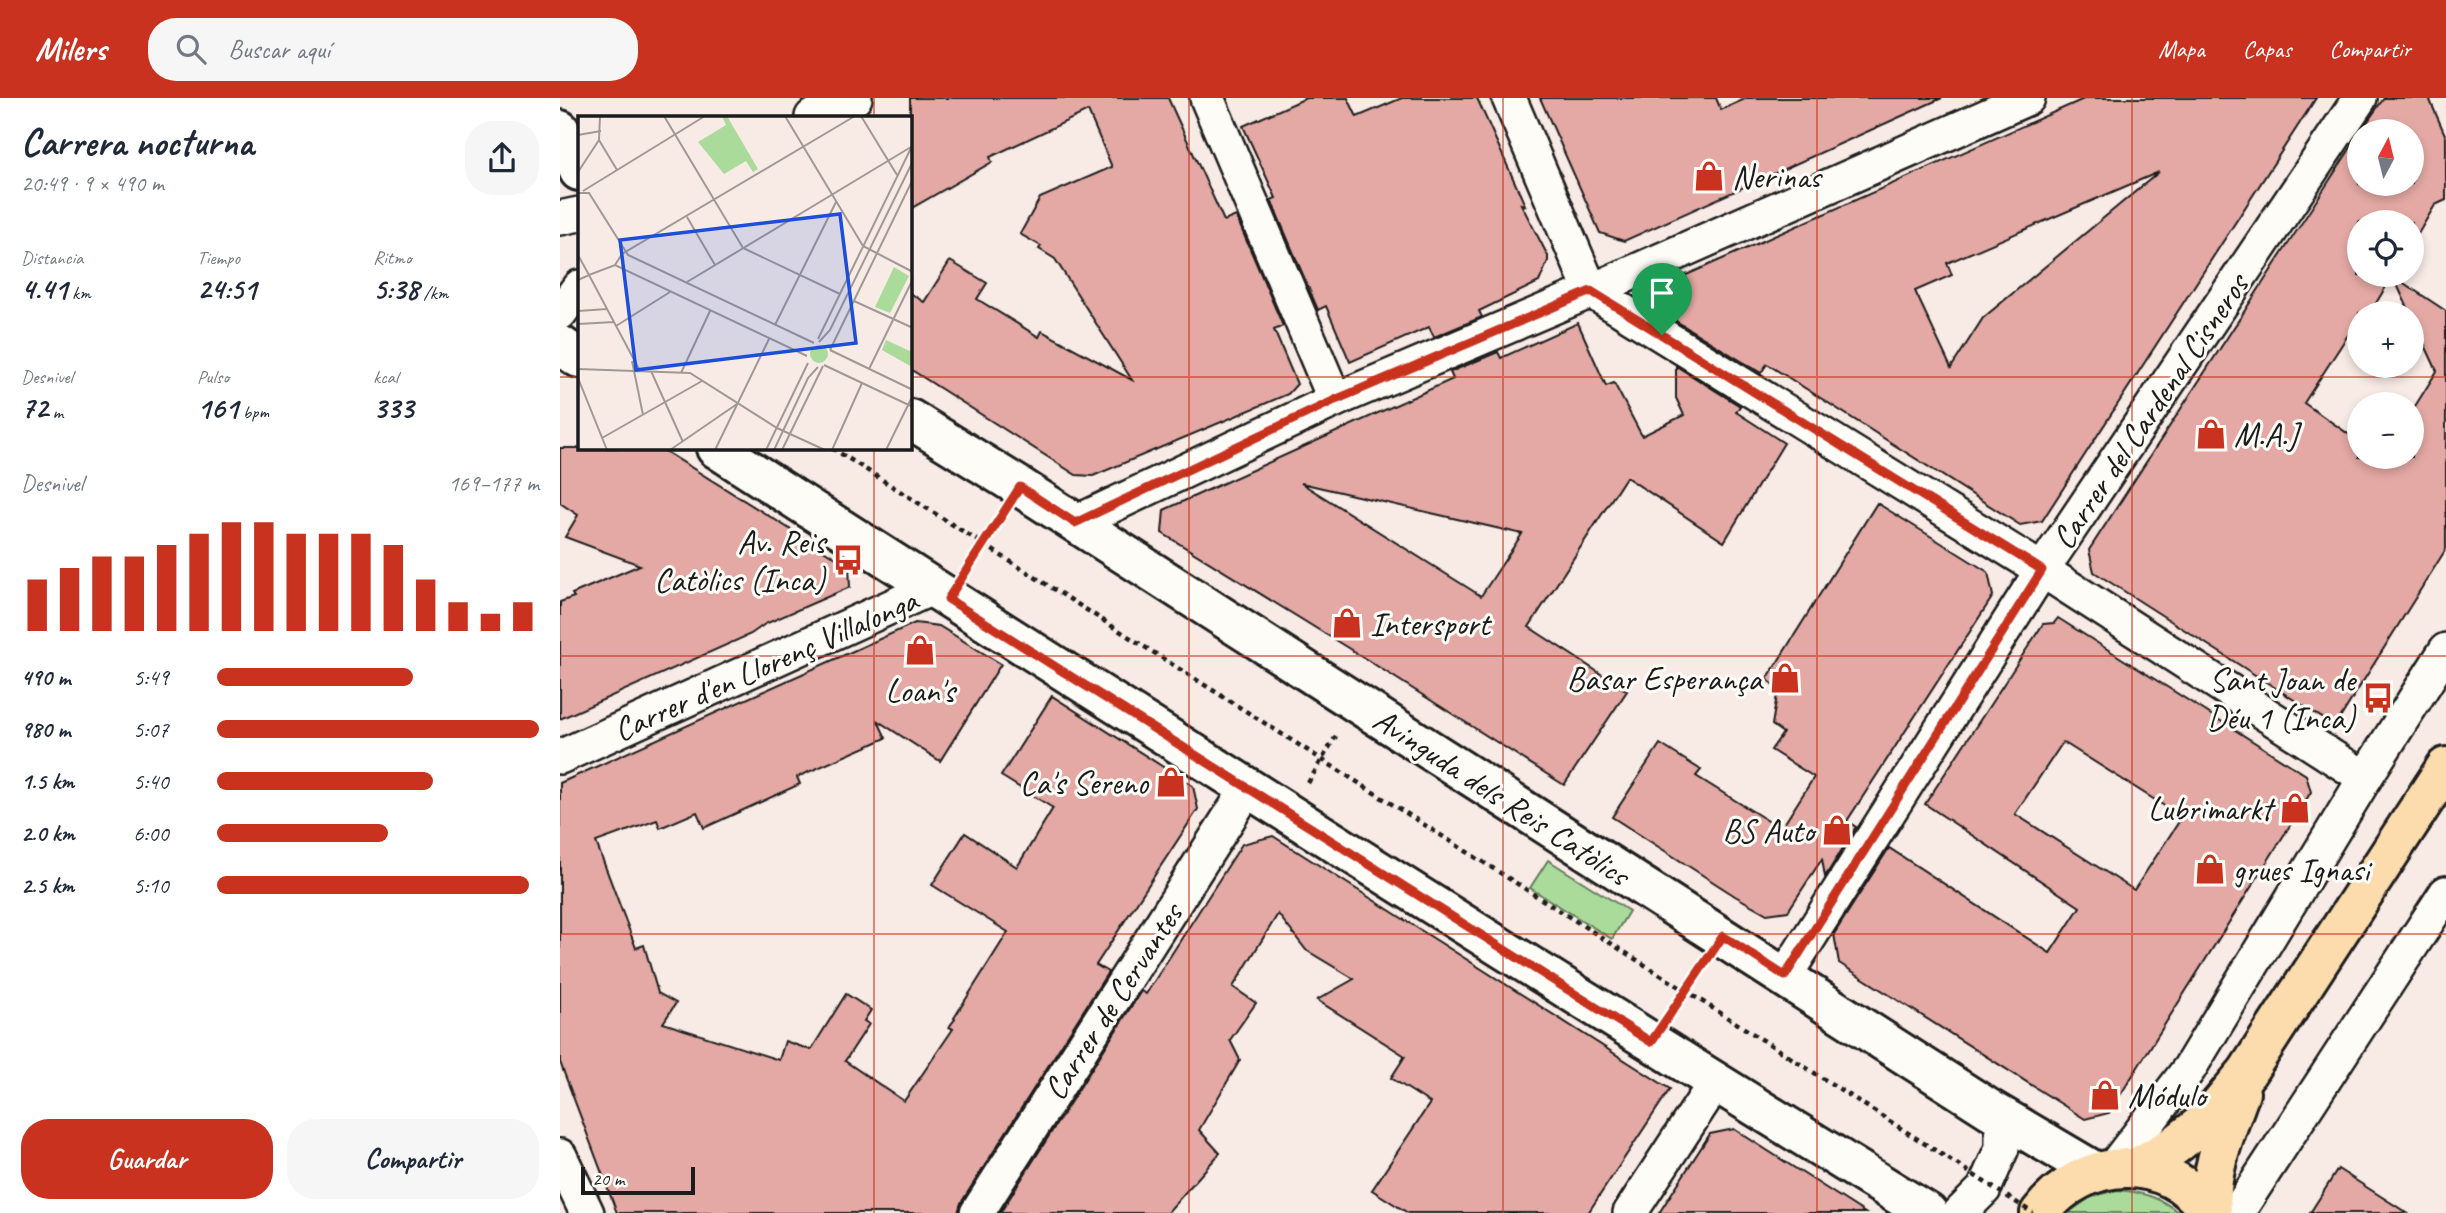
<!DOCTYPE html>
<html lang="es">
<meta charset="utf-8">
<style>
body{margin:0;font-family:Caveat,sans-serif;background:#f6f6f7;color:#1f2937;height:100vh;display:flex;flex-direction:column;font-size:26px;white-space:nowrap}
*{box-sizing:border-box;margin:0}
p{font-size:23px;color:#747a83}
.icon{flex:none;width:38px;height:38px;fill:none;stroke:currentColor;stroke-width:2;stroke-linecap:round;stroke-linejoin:round}
.map{position:relative;flex:1;overflow:hidden}
.sheet{display:flex;flex-direction:column;background:#fff;width:560px}
.sheet>*{flex:none}
.needle{width:46px;rotate:7deg}
.tools{position:absolute;left:1787px;top:21px;display:grid;gap:14px}
.tools a{display:grid;place-items:center;width:77px;height:77px;border-radius:50%;background:#fff;box-shadow:0 4px 10px #0003;font-size:35px}
.scale{position:absolute;left:21px;bottom:18px;width:114px;box-sizing:border-box;padding-left:7px;border:4px solid #1c1c1c;border-top:0;font-size:19px;line-height:24px;white-space:nowrap;color:#1c1c1c;-webkit-text-stroke:5px #fdfcf7;paint-order:stroke}
.pin{position:absolute;display:grid;place-items:center;width:60px;height:60px;color:#fff;margin:-72px -30px;border-radius:50% 50% 50% 0;rotate:-45deg;box-shadow:0 0 7px #0007}
.pin .icon{rotate:45deg}
.round{display:grid;place-items:center;flex:none;width:74px;height:74px;border-radius:28px;background:#f6f6f7}
.headline{display:flex;align-items:center;justify-content:space-between;height:119px;padding:0 21px}
h1{font-size:38px;font-weight:800;line-height:52px}
.metrics{display:grid;grid-template-columns:repeat(3,1fr);gap:10px;height:119px;padding:7px 21px}
.metrics div{display:grid;align-content:center}
.metrics b{font-size:30px;font-weight:800}
.metrics small{font-size:19px;font-weight:400}
.metrics p{font-size:19px}
.chart{height:196px;padding:14px 21px}
.chart p{display:flex;justify-content:space-between}
.chart svg{width:100%;height:126px;margin-top:7px;stroke:#c8321e;stroke-width:6}
.cta{display:flex;gap:14px;margin-top:auto;padding:14px 21px}
.cta a{flex:1;height:80px;border-radius:28px;background:#c8321e;color:#fff;font-size:28px;font-weight:800;line-height:80px;text-align:center}
.cta a+a{background:#f6f6f7;color:#1f2937}
ul{padding:0 21px;list-style:none;font-size:23px}
li{display:grid;grid-template-columns:112px 84px 1fr;align-items:center;height:52px}
li i{height:18px;border-radius:9px;background:#c8321e}
header{display:flex;align-items:center;gap:42px;box-sizing:border-box;height:98px;padding:0 35px;background:#c8321e;color:#fff}
header strong{font-size:33px}
nav{display:flex;gap:38px;margin-inline-start:auto;font-size:24px}
.search{width:490px;height:63px;background:#f6f6f7;display:flex;align-items:center;gap:18px;box-sizing:border-box;padding:0 24px;border-radius:28px;color:#747a83;font-size:26px}
main{display:flex;flex:1;min-height:0}
.map>svg:first-child{display:block}
.green{fill:#aadb9b;stroke:#637c5c;stroke-width:2}
.building{fill:#e4a9a4;stroke:#1c1c1c;stroke-width:2;fill-rule:evenodd}
.lines{fill:none;stroke-linecap:round;stroke-linejoin:round}
.minor-casing{stroke:#1c1c1c;stroke-width:38}
.secondary-casing{stroke:#1c1c1c;stroke-width:44}
.primary-casing{stroke:#1c1c1c;stroke-width:44}
.path{stroke:#1c1c1c;stroke-width:4.5;stroke-dasharray:5 5;stroke-linecap:butt}
.minor{stroke:#fdfcf7;stroke-width:33}
.secondary{stroke:#fdfcf7;stroke-width:38}
.primary{stroke:#fcdcac;stroke-width:38}
.path-bridge{stroke:#1c1c1c;stroke-width:4.5;stroke-dasharray:5 5;stroke-linecap:butt}
.route-casing{stroke:#fff;stroke-width:14}
.route{stroke:#c8321e;stroke-width:9}
.grid{fill:none;stroke:#c8321e;stroke-width:2;stroke-opacity:0.55}
.labels{text-anchor:middle;stroke-width:6;stroke-linejoin:round;paint-order:stroke}
.poi-label{font-size:33px;fill:#1c1c1c;stroke:#fdfcf7;text-anchor:end}
.street-label{font-size:33px;fill:#1c1c1c;stroke:#fdfcf7}
.inset-road{fill:none;stroke:#a09895;stroke-width:2}
.view{fill:#1d4ed8;fill-opacity:0.15;stroke:#1d4ed8;stroke-width:3.5}
.inset-edge{fill:none;stroke:#1c1c1c;stroke-width:3.5}
</style>
<header>
<strong>Milers</strong>
<div class="search"><svg class="icon" aria-label="search" viewBox="0 0 24 24"><circle cx="10" cy="10" r="6"/><path d="M15 15l6 6"/></svg>Buscar aquí</div>
<nav><a>Mapa</a><a>Capas</a><a>Compartir</a></nav>
</header>
<main>
<section class="sheet">
<div class="headline"><div><h1>Carrera nocturna</h1><p>20:49 · 9 × 490 m</p></div><a class="round"><svg class="icon" aria-label="share" viewBox="0 0 24 24"><path d="M12 15V3M7 8l5-5 5 5M5 13v7h14v-7"/></svg></a></div>
<div class="metrics">
<div><p>Distancia</p><b>4.41<small> km</small></b></div>
<div><p>Tiempo</p><b>24:51</b></div>
<div><p>Ritmo</p><b>5:38<small> /km</small></b></div>
</div>
<div class="metrics">
<div><p>Desnivel</p><b>72<small> m</small></b></div>
<div><p>Pulso</p><b>161<small> bpm</small></b></div>
<div><p>kcal</p><b>333</b></div>
</div>
<div class="chart"><p><span>Desnivel</span>169–177 m</p>
<svg viewBox="0 0 160 44" preserveAspectRatio="none"><path d="M5 44V26M15 44V22M25 44V18M35 44V18M45 44V14M55 44V10M65 44V6M75 44V6M85 44V10M95 44V10M105 44V10M115 44V14M125 44V26M135 44V34M145 44V38M155 44V34"/></svg>
</div>
<ul>
<li><b>490 m</b>5:49<i style="width:61%"></i></li>
<li><b>980 m</b>5:07<i style="width:100%"></i></li>
<li><b>1.5 km</b>5:40<i style="width:67%"></i></li>
<li><b>2.0 km</b>6:00<i style="width:53%"></i></li>
<li><b>2.5 km</b>5:10<i style="width:97%"></i></li>
</ul>
<div class="cta"><a>Guardar</a><a>Compartir</a></div>
</section>
<div class="map">
<svg width="1886" height="1115" viewBox="0 0 1886 1115">
<rect width="100%" height="100%" fill="#f8ebe6"/>
<filter id="ink" filterUnits="userSpaceOnUse"><feTurbulence type="fractalNoise" baseFrequency=".0143" numOctaves="2"/><feDisplacementMap in="SourceGraphic" scale="14" xChannelSelector="R" yChannelSelector="G"/><feConvolveMatrix kernelMatrix="1 2 1 2 8 2 1 2 1" color-interpolation-filters="sRGB"/></filter>
<g filter="url(#ink)">
<g class="green">
<polygon points="988,762 1069,813 1052,841 970,790"/>
<path d="M1557 1092C1582 1094 1600 1099 1619 1115H1508L1531 1099Z"/>
</g>
<g class="building">
<polygon points="350,0 608,0 664,123 676,118 723,228 714,232 737,286 728,296 533,378 516,377 350,271 350,195 364,204 390,163 427,185 417,201 479,239 482,233 572,282 495,161 479,151 481,148 460,136 480,100 552,69 528,13 430,59 432,64 350,111"/>
<polygon points="746,0 788,0 797,19 842,0 917,0 965,107 961,106 988,158 988,163 979,184 919,213 922,219 874,239 869,229 790,264 766,208 758,212 711,102 716,100 683,28"/>
<polygon points="980,0 1156,0 1161,12 1187,0 1382,0 1064,143 1040,135"/>
<path d="M1526 0H1756L1482 423 1460 427 1207 266 1201 275 1116 223 1115 182ZM1599 74 1423 220 1391 270 1355 193 1392 177 1387 165Z"/>
<polygon points="1824,0 1869,0 1886,39 1886,102 1875,107 1852,146 1852,124 1799,124 1799,177 1833,177 1810,215 1799,215 1799,220 1744,305 1790,337 1799,324 1799,359 1852,359 1852,313 1877,273 1833,178 1886,213 1886,451 1775,628 1534,474 1529,452 1799,37 1799,86 1852,86 1852,33 1801,33"/>
<path d="M1018 225 1046 288 1054 285 1082 338 1124 317 1116 300V268L1180 308 1176 314 1224 345 1164 444 1066 379 969 529 1067 593 1004 687 809 563 602 435 604 412 893 281 890 274 938 254 941 260ZM741 385 962 436 921 498Z"/>
<polygon points="0,350 100,350 289,468 290,489 205,526 191,536 0,621 0,504 14,499 12,496 80,467 5,439 18,417 0,405"/>
<polygon points="1317,405 1428,474 1433,498 1287,723 1296,729 1265,779 1262,761 1228,813 1207,816 1175,798 1052,719 1100,646 1141,672 1136,678 1221,731 1254,679 1211,652 1223,635 1212,627 1218,591 1207,581"/>
<path d="M1498 520 1746 677 1751 694 1549 1015 1525 1021 1279 865 1274 836 1329 750 1490 855 1520 809 1365 706 1483 526 1494 525ZM1503 644 1622 719 1574 792 1455 716Z"/>
<polygon points="355,525 379,528 441,566 380,663 318,623 326,640 237,679 240,686 144,730 137,714 100,730 97,722 36,744 76,850 84,847 98,895 116,905 103,925 219,962 225,943 251,952 286,896 311,912 304,923 309,926 285,963 344,1003 393,931 389,929 395,921 394,920 448,834 372,787 405,735 457,769 493,710 441,678 492,598 633,688 638,711 536,867 548,874 401,1105 398,1115 57,1115 0,964 0,685"/>
<polygon points="713,738 1110,991 1028,1115 848,1115 812,1092 870,1005 831,980 845,958 757,902 794,881 746,852 718,816 673,889 696,905 670,942 680,962 639,1032 660,1055 607,1115 440,1115 581,893 586,896 682,746"/>
<polygon points="1174,1031 1255,1083 1305,1115 1099,1115 1150,1036"/>
<polygon points="1778,1071 1847,1115 1750,1115"/>
</g>
<g class="lines">
<g class="minor-casing">
<g id="minor">
<polyline points="647,0 775,302"/>
<polyline points="949,0 1031,193 1482,472 1805,680"/>
<polyline points="252,19 295,0"/>
<polyline points="0,120 19,116"/>
<polyline points="0,215 19,189"/>
<polyline points="515,425 775,302 1031,193 1468,0"/>
<polyline points="0,659 372,490"/>
<polyline points="1225,878 1482,472 1800,0"/>
<polyline points="0,1058 27,1115"/>
<polyline points="1553,1070 1629,971 1805,680 1886,552"/>
<polyline points="417,1115 688,690"/>
<polyline points="1070,1115 1155,985"/>
<polyline points="1400,1115 1424,1091 1442,1050 1442,1019"/>
<polyline points="1677,1115 1886,795"/>
</g>
</g>
<g class="secondary-casing">
<g id="secondary">
<polyline points="0,32 19,73"/>
<polyline points="0,247 19,260"/>
<polyline points="350,321 460,389 1431,1012 1536,1074"/>
<path d="M156 350C351 477 548 601 745 726 952 857 1159 987 1368 1115"/>
</g>
</g>
<g class="primary-casing">
<g id="primary">
<polyline points="1576,1070 1614,1048 1647,1022 1687,974 1886,669"/>
<path d="M1480 1115C1524 1057 1607 1053 1650 1115"/>
<path d="M1652 1115C1648 1074 1666 1033 1680 995"/>
</g>
</g>
<g class="path">
<polyline points="272,350 1228,958"/>
<polyline points="410,468 439,422"/>
<polyline points="748,685 776,638"/>
<polyline points="1113,912 1142,870"/>
</g>
<use href="#minor" class="minor"/>
<use href="#secondary" class="secondary"/>
<use href="#primary" class="primary"/>
<polyline class="path-bridge" points="1228,958 1473,1115"/>
</g>
</g>
<g class="lines" filter="url(#ink)">
<g class="route-casing">
<polygon id="route" points="1031,193 1482,472 1225,878 1163,838 1091,944 388,501 460,389 515,425 775,302"/>
</g>
<use href="#route" class="route"/>
</g>
<path class="grid" d="M314 0V19M629 0V1115M943 0V1115M1257 0V1115M1572 0V1115M0 279H19M350 279H1886M314 350V1115M0 558H1886M0 836H1886"/>
<defs>
<g id="shop-bare" transform="scale(2.415)"><path d="M-5-2.5h2.3a2.7 3.5 0 0 1 5.4 0H5L5.5 6h-11ZM-1.5-2.5h3a1.5 2.3 0 0 0-3 0Z" fill="#c8321e" stroke="#fdfcf7" stroke-width="2.5" paint-order="stroke"/></g>
<g id="bus-bare" transform="scale(2.415)"><path d="M-5-6H5V4H4V6H2V4H-2V6H-4V4H-5ZM-3.5-4V0h7V-4ZM-3.5 1.2v1.5H-2V1.2ZM2 1.2v1.5H3.5V1.2Z" fill="#c8321e" stroke="#fdfcf7" stroke-width="2.5" paint-order="stroke"/></g>
</defs>
<g fill-rule="evenodd">
<use href="#shop-bare" x="1149" y="78"/>
<use href="#shop-bare" x="1651" y="336"/>
<use href="#bus-bare" x="288" y="462"/>
<use href="#shop-bare" x="787" y="525"/>
<use href="#shop-bare" x="360" y="552"/>
<use href="#shop-bare" x="1225" y="580"/>
<use href="#bus-bare" x="1818" y="600"/>
<use href="#shop-bare" x="611" y="684"/>
<use href="#shop-bare" x="1735" y="710"/>
<use href="#shop-bare" x="1277" y="732"/>
<use href="#shop-bare" x="1650" y="771"/>
<use href="#shop-bare" x="1545" y="997"/>
</g>
<g class="labels">
<g class="poi-label">
<text x="1172" y="90" text-anchor="start">Nerinas</text>
<text x="1674" y="348" text-anchor="start">M.A.J</text>
<text x="265" y="455">Av. Reis<tspan x="265" dy="38">Catòlics (Inca)</tspan></text>
<text x="810" y="537" text-anchor="start">Intersport</text>
<text x="1202" y="592">Basar Esperança</text>
<text x="1795" y="593">Sant Joan de<tspan x="1795" dy="38">Déu 1 (Inca)</tspan></text>
<text x="360" y="604" text-anchor="middle">Loan's</text>
<text x="588" y="696">Ca's Sereno</text>
<text x="1712" y="722">Lubrimarkt</text>
<text x="1254" y="744">BS Auto</text>
<text x="1673" y="783" text-anchor="start">grues Ignasi</text>
<text x="1568" y="1009" text-anchor="start">Módulo</text>
</g>
<g class="street-label">
<text transform="translate(1589 313) rotate(-56)" y="12">Carrer del Cardenal Cisneros</text>
<text transform="translate(205 566) rotate(-24)" y="12">Carrer d'en Llorenç Villalonga</text>
<text transform="translate(942 698) rotate(33)" y="12">Avinguda dels Reis Catòlics</text>
<text transform="translate(552 903) rotate(-57)" y="12">Carrer de Cervantes</text>
</g>
</g>
<g transform="translate(18 18)">
<rect width="334" height="334" fill="#f8ebe6"/>
<path d="M144 0H149L180 53 175 56 168 45 146 58 120 26 148 9ZM316 151 331 160 312 197 297 191ZM308 224 334 236V251L304 234ZM232 238a9 9 0 1 1 18 0a9 9 0 1 1-18 0Z" fill="#aadb9b"/>
<path class="inset-road" d="M86 0 165 132 262 178M207 0 285 130 335 156M283 0 319 59M0 19 23 15M21 24 39 54M0 56 21 24 22 0M5 75 127 0M0 77H11L50 139 236 227M109 101 137 149M0 139 11 159 37 149 229 240M37 149 44 138 277 0M0 164 11 159 62 255M109 166 333 31M276 185 335 212M0 195 29 193M0 208 36 206M197 209 258 86M38 210 92 176M240 223 335 28M241 226 252 214 335 45M252 234 335 63M252 234 335 274M54 245 65 299M246 249 335 291M0 253 112 257 199 312 247 334M291 253 335 163M73 255 105 326M103 257 132 195M0 262 29 334M24 322 124 265M92 334 159 288M137 334 191 223M188 334 230 247M196 334 230 262 240 251M204 334 245 250M254 334 284 267M308 334 335 279"/>
<path class="view" d="M262 98 278 227 58 254 42 124Z"/>
<rect width="334" height="334" class="inset-edge"/>
</g>
</svg>
<div class="tools">
<a><svg class="needle" viewBox="-14 -14 28 28"><path d="M0-13l5 13h-10z" fill="#e53935"/><path d="M0 13l5-13h-10z" fill="#747a83"/></svg></a>
<a><svg class="icon" aria-label="locate" viewBox="0 0 24 24"><circle cx="12" cy="12" r="6"/><path d="M12 2v4M12 18v4M2 12h4M18 12h4"/></svg></a>
<a>+</a>
<a>−</a>
</div>
<div class="scale">20 m</div>
<div class="pin" style="left:1102px;top:237px;background:#1e9e55"><svg class="icon" aria-label="arrive" viewBox="0 0 24 24"><path d="M6 21V4h12l-3 4 3 4H6"/></svg></div>
</div>
</main>
